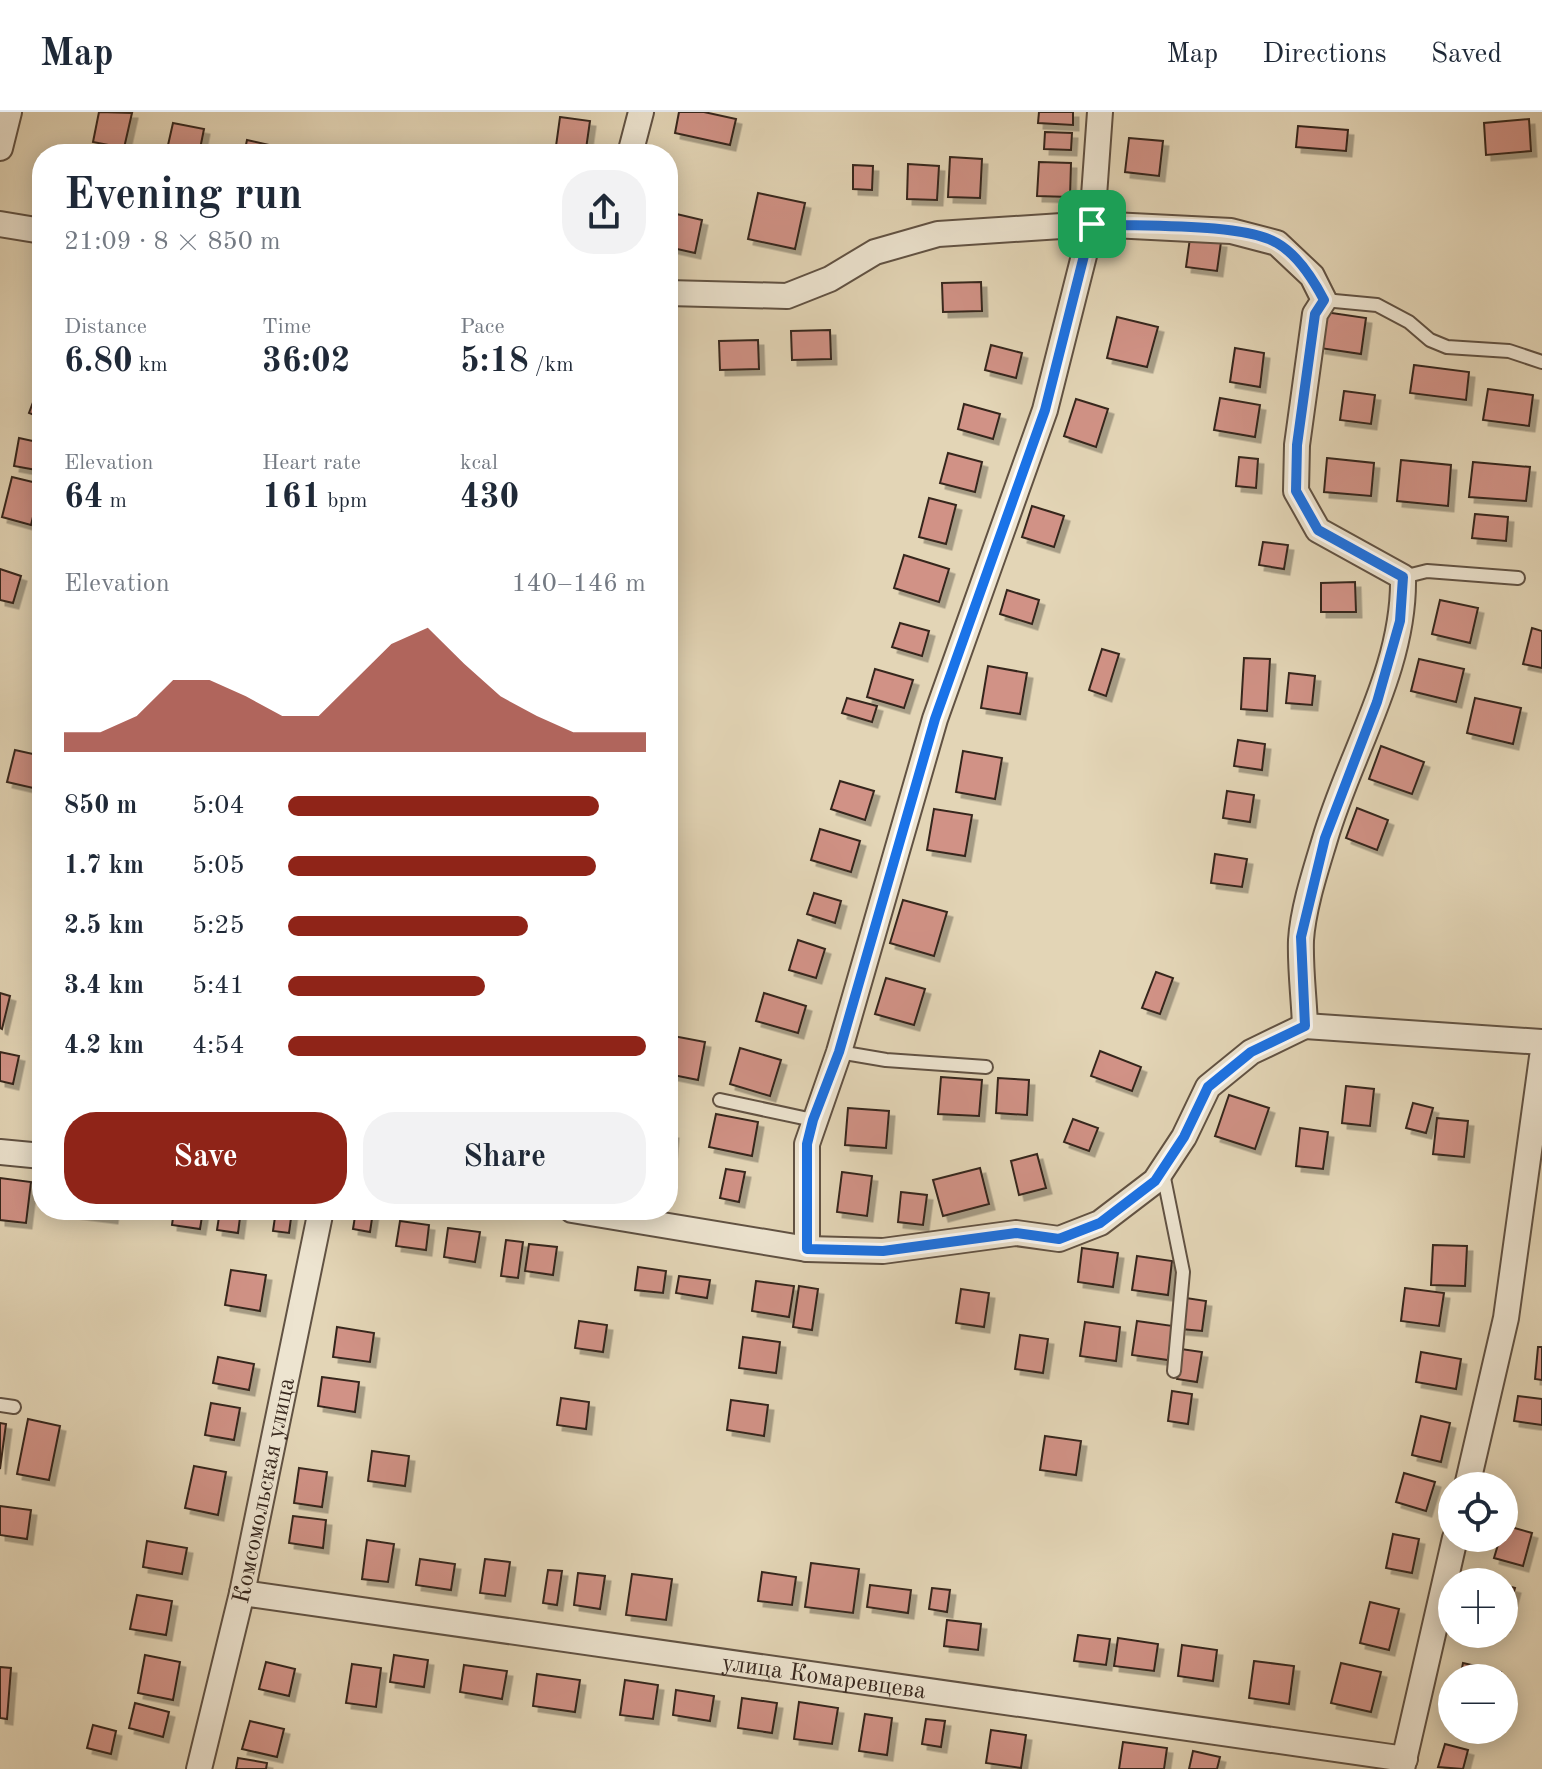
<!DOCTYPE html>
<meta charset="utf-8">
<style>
body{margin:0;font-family:"Old Standard TT",serif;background:#f2f2f3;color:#1f2937;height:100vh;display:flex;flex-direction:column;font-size:30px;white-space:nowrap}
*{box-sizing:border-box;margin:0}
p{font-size:26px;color:#747a83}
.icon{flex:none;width:44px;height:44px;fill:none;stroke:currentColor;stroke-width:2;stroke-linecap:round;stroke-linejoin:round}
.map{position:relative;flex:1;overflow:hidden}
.panel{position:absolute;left:32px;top:32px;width:646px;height:1076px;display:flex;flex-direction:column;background:#fff;border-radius:32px;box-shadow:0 4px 20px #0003}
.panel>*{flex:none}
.buttons{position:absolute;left:1438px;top:1360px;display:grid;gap:16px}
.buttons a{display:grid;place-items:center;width:80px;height:80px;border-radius:50%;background:#fff;box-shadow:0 4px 20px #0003;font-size:40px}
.pin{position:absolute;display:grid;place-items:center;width:68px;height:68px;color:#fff;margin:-34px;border-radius:16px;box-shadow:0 4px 12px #0006}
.round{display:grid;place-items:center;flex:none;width:84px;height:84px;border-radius:32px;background:#f2f2f3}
.headline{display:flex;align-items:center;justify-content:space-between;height:136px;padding:0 32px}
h1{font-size:44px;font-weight:700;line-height:60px}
.figures{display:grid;grid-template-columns:repeat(3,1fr);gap:12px;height:136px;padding:8px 32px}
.figures div{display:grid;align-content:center}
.figures b{font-size:34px;font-weight:700}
.figures small{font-size:22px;font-weight:400}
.figures p{font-size:22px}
.chart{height:224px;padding:16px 32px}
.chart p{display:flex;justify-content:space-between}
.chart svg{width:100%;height:144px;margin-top:8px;fill:#8f2418;opacity:.7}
.cta{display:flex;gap:16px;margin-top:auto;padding:16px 32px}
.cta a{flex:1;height:92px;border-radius:32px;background:#8f2418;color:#fff;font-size:32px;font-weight:700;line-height:92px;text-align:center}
.cta a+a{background:#f2f2f3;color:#1f2937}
ul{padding:0 32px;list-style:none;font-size:26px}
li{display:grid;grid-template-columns:128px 96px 1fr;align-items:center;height:60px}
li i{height:20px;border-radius:10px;background:#8f2418}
header{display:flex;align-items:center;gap:48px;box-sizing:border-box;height:112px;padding:0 40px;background:#fff;border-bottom:2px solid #e0e1e3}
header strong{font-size:38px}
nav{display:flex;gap:44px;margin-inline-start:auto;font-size:28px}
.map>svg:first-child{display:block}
.building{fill:#d19286;stroke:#36261d;stroke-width:2;filter:url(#shadow)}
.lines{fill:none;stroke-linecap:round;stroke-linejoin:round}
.lane-casing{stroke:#615243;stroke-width:16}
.street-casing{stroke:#615243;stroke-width:28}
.lane{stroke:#ede4d0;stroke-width:12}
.street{stroke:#ede4d0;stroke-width:24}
.route-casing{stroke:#fff;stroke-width:16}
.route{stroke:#1a73e8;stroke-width:10}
.labels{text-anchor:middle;stroke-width:7;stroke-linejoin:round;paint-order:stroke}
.street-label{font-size:24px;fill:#36261d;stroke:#ede4d0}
</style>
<header>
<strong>Map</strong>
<nav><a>Map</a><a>Directions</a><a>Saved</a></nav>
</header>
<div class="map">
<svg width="1542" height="1657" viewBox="0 0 1542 1657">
<defs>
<filter id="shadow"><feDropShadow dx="5.5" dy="5.5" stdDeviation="0" flood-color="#0004"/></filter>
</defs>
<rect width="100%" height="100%" fill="#e3d5b6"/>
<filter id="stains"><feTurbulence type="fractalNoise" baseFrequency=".0025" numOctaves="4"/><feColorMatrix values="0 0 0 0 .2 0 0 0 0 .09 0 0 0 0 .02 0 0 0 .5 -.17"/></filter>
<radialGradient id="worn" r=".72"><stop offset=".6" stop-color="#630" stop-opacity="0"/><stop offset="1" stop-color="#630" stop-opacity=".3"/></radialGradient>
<g class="building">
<polygon points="99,0 132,1 124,36 93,30"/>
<polygon points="679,0 704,0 736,7 730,33 675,21"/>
<polygon points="1039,0 1073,0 1073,13 1038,11"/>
<polygon points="560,5 590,9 586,37 556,34"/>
<polygon points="1529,7 1531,39 1486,43 1484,11"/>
<polygon points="173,11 204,17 199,42 166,42"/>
<polygon points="1298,14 1348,18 1346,39 1296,35"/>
<polygon points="1045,20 1072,21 1071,38 1044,37"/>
<polygon points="1129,26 1163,29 1159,64 1125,60"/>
<polygon points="247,28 278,35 276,42 244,42"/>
<polygon points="950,45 982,47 980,86 948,85"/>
<polygon points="1039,50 1071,51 1070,85 1037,84"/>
<polygon points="908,52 939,54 937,88 907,87"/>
<polygon points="853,53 873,54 872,78 853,77"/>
<polygon points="758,81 805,91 795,137 748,127"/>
<polygon points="668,100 702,108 695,141 668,135"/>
<polygon points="1190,126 1221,130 1217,159 1186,155"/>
<polygon points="981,170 982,199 943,200 942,171"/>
<polygon points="1325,200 1366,206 1361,242 1320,236"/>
<polygon points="1117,205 1158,215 1147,255 1107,246"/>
<polygon points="830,218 831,247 792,248 791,219"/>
<polygon points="758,228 759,257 720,258 719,229"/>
<polygon points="991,233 1022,241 1016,266 985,258"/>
<polygon points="1235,236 1264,241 1260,275 1230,270"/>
<polygon points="1414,253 1469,260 1466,288 1410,281"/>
<polygon points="1488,277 1533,283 1529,314 1483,308"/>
<polygon points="1344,279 1375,283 1371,312 1340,308"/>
<polygon points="35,285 42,287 42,306 29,301"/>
<polygon points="1220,286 1260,293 1255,325 1214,318"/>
<polygon points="1076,287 1108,297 1096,335 1064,324"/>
<polygon points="964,292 1000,302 993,327 958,317"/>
<polygon points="19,326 42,331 42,359 14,354"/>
<polygon points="948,341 982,350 975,380 940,371"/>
<polygon points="1239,345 1258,347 1256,376 1236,374"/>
<polygon points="1327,346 1374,351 1371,384 1324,380"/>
<polygon points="1401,348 1451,353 1448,394 1397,389"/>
<polygon points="1473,350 1530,355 1526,389 1469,385"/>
<polygon points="12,365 41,372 31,413 2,405"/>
<polygon points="929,386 956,393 946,432 919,425"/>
<polygon points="1032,394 1064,404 1054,435 1022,425"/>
<polygon points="1475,402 1508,405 1506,429 1472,426"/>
<polygon points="1263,430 1288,433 1284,457 1259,453"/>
<polygon points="904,443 949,457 939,490 894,476"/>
<polygon points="0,457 21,464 13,491 0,488"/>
<polygon points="1355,470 1356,500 1321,500 1321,471"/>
<polygon points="1007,478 1039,488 1032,512 1000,502"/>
<polygon points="1440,488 1478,496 1470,531 1432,522"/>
<polygon points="900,511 929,519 922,544 892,535"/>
<polygon points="1532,516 1542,519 1542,556 1523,552"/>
<polygon points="1102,537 1119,542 1106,584 1089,578"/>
<polygon points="1244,546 1270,547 1267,599 1241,597"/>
<polygon points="1419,547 1464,557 1456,590 1411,579"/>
<polygon points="988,554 1027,561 1020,602 981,596"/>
<polygon points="875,557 913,568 904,596 867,585"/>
<polygon points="1289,561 1315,564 1312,593 1286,591"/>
<polygon points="847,586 877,594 872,610 842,601"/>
<polygon points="1475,586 1521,596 1513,632 1467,621"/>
<polygon points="1238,628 1265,632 1262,658 1234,654"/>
<polygon points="1381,634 1424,650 1412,682 1369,667"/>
<polygon points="15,638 42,644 42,678 7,670"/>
<polygon points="963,639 1002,646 995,687 956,680"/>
<polygon points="840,669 874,679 865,708 831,697"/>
<polygon points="1227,679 1254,683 1250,710 1223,706"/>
<polygon points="1357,696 1388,708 1377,738 1346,726"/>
<polygon points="934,697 972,703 965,744 927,738"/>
<polygon points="820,717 860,729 851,760 811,748"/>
<polygon points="1215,742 1247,747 1242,775 1211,771"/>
<polygon points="814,781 841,789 835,811 807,802"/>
<polygon points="903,788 947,800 934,844 890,831"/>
<polygon points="798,828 825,837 816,866 789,858"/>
<polygon points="1156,860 1173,866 1160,902 1142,896"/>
<polygon points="886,866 925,877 914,913 875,902"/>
<polygon points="0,881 10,884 2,917 0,916"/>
<polygon points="764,881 806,894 798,921 756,909"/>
<polygon points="668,923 705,930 698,968 668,962"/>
<polygon points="740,936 781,948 770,984 730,972"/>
<polygon points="1100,939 1141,955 1132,979 1091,964"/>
<polygon points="0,940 19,944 13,972 0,969"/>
<polygon points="941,965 982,968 979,1004 938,1002"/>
<polygon points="998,966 1029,968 1027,1003 996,1001"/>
<polygon points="1346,974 1374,977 1370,1014 1342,1011"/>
<polygon points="1229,983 1269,996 1255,1037 1215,1024"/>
<polygon points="1413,991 1433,996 1426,1021 1406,1016"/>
<polygon points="848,996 889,999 886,1036 845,1033"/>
<polygon points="716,1002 758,1010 752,1044 709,1035"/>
<polygon points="1437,1006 1468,1009 1464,1045 1433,1042"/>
<polygon points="1073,1007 1098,1016 1089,1039 1064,1030"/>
<polygon points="1300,1016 1328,1020 1323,1057 1296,1054"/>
<polygon points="668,1021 673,1021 670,1053 668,1053"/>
<polygon points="1037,1042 1046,1076 1019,1083 1011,1049"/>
<polygon points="980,1056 989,1092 943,1104 933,1068"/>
<polygon points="726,1057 745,1060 739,1090 720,1086"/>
<polygon points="842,1060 872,1064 867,1104 837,1100"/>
<polygon points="0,1066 31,1070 26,1111 0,1108"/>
<polygon points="901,1080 927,1083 923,1113 898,1110"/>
<polygon points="74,1098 113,1098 112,1106 73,1101"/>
<polygon points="174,1098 203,1098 200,1117 172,1113"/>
<polygon points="220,1098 241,1098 238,1121 217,1118"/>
<polygon points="276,1098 292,1099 289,1121 273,1119"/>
<polygon points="356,1098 373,1100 370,1120 353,1117"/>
<polygon points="400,1109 429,1113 426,1138 396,1134"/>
<polygon points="448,1116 480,1120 475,1150 444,1145"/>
<polygon points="506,1128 523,1130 518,1166 501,1164"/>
<polygon points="529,1132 557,1135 553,1163 525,1159"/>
<polygon points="1433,1133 1467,1134 1465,1174 1431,1173"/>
<polygon points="1082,1136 1118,1141 1113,1175 1078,1170"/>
<polygon points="1137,1144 1172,1149 1168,1183 1132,1178"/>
<polygon points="638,1155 666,1159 663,1181 635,1178"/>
<polygon points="231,1158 266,1163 260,1199 225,1193"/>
<polygon points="679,1164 710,1168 707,1186 676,1181"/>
<polygon points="756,1169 794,1174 789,1205 752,1199"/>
<polygon points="799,1174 818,1177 812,1218 793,1215"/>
<polygon points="1405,1176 1444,1181 1439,1214 1401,1209"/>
<polygon points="961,1177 989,1181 984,1215 956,1211"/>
<polygon points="1186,1186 1206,1189 1202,1219 1181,1217"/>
<polygon points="579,1209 607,1213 603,1240 575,1236"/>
<polygon points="1137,1209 1173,1214 1168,1248 1132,1243"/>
<polygon points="1085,1210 1120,1215 1116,1249 1080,1244"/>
<polygon points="337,1215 374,1221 370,1250 333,1245"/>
<polygon points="1020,1223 1048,1227 1043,1261 1015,1257"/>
<polygon points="743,1225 780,1230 776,1261 739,1256"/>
<polygon points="1538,1235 1542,1235 1542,1268 1535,1267"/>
<polygon points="1181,1237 1202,1240 1197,1270 1177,1267"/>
<polygon points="1421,1240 1461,1247 1456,1277 1416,1270"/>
<polygon points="218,1245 254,1252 249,1278 213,1271"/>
<polygon points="322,1265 359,1270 355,1300 318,1294"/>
<polygon points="1172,1279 1192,1282 1188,1312 1168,1309"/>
<polygon points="1518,1284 1542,1287 1542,1313 1514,1309"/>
<polygon points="561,1286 589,1290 586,1317 557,1313"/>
<polygon points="731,1288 768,1293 764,1324 727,1318"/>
<polygon points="211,1291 240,1296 234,1328 205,1323"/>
<polygon points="1421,1304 1450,1311 1441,1350 1412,1343"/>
<polygon points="28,1307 60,1314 49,1368 17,1362"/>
<polygon points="0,1311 6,1312 0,1357"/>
<polygon points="1045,1324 1081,1329 1076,1363 1040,1358"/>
<polygon points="372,1339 409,1344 405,1374 368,1369"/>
<polygon points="194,1354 226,1360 218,1403 185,1396"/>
<polygon points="299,1356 327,1360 322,1395 294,1391"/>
<polygon points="1404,1361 1435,1370 1426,1399 1396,1390"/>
<polygon points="0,1394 31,1398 27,1427 0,1423"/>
<polygon points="293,1404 326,1408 323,1436 289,1431"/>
<polygon points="1504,1413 1532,1421 1523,1454 1494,1446 1500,1426 1504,1426"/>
<polygon points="1393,1422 1419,1427 1412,1461 1386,1456"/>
<polygon points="367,1428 394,1432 388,1470 362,1467"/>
<polygon points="147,1429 187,1436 182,1462 143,1455"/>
<polygon points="420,1447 455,1452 451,1478 416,1473"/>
<polygon points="485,1447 510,1450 505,1484 480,1481"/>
<polygon points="811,1451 859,1457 853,1501 805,1495"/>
<polygon points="548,1458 562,1459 557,1493 543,1491"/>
<polygon points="762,1460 796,1465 792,1493 758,1489"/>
<polygon points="578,1461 605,1464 600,1497 574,1493"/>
<polygon points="632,1462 672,1467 666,1508 626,1503"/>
<polygon points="870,1473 911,1478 908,1501 867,1495"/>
<polygon points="1504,1473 1515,1476 1504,1515"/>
<polygon points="932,1476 950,1478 947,1500 929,1497"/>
<polygon points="137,1483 172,1489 166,1523 130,1517"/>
<polygon points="1370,1490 1399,1497 1389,1538 1360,1531"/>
<polygon points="947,1508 981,1512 978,1538 944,1534"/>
<polygon points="1078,1523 1110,1527 1106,1553 1074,1549"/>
<polygon points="1118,1526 1158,1532 1154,1559 1114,1554"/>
<polygon points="1182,1533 1217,1538 1213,1569 1178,1564"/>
<polygon points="145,1543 180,1550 173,1588 138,1581"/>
<polygon points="394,1543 428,1548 424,1575 390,1570"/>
<polygon points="1254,1549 1294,1554 1289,1592 1249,1586"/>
<polygon points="266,1550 295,1557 289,1584 259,1577"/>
<polygon points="1341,1551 1381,1560 1371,1600 1331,1591"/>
<polygon points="1463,1551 1501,1560 1499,1566 1460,1566"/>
<polygon points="352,1552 381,1556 376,1595 346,1591"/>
<polygon points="464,1553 507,1559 502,1587 460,1580"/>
<polygon points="0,1555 11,1556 7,1607 0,1606"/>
<polygon points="537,1562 580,1568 575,1600 533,1594"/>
<polygon points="625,1568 658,1573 653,1607 620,1603"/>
<polygon points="676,1578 714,1584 710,1609 673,1603"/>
<polygon points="742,1586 777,1591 772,1621 738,1616"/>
<polygon points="799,1590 838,1596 832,1632 794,1627"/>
<polygon points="135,1591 169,1600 163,1625 129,1616"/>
<polygon points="865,1602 892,1606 887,1643 859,1639"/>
<polygon points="926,1607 945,1609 941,1635 922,1632"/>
<polygon points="250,1609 284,1617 277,1645 242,1637"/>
<polygon points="93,1613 116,1619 111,1642 87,1636"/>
<polygon points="991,1618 1026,1623 1021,1656 986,1651"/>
<polygon points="1123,1630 1167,1636 1164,1657 1119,1657"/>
<polygon points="1445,1632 1468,1638 1463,1657 1438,1655"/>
<polygon points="1193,1639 1220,1645 1217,1657 1189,1657"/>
<polygon points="238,1646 267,1651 266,1657 236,1657"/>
</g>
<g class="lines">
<g class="lane-casing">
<g id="lane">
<polyline points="1324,188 1377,193 1409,210 1430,228 1447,235 1509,239 1542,250"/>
<polyline points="1403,465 1427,459 1518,466"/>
<polyline points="839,940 886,948 986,955"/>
<polyline points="720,988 813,1008"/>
<polyline points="1163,1061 1183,1160 1174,1259"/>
<polyline points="0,1293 14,1295"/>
</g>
</g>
<g class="street-casing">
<g id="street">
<polyline points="0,36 9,0"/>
<polyline points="630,42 641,0"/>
<polyline points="0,112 42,119"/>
<path d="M668 181 787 184 830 167 875 140 938 122 1092 112 1231 119 1277 131 1312 164 1324 188 1315 202 1297 333 1296 379 1318 418 1403 465C1405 557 1350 641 1325 727 1316 757 1303 796 1301 828 1300 856 1304 885 1305 914"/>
<polyline points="1305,914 1542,930"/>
<polyline points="0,1040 42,1044"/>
<polyline points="572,1098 807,1137 883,1139 1016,1121 1059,1127 1100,1111 1155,1069 1184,1025 1208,975 1251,940 1305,914"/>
<polyline points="807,1137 807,1032 839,940 935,607 1045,298 1092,112 1100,0"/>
<polyline points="1467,1374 1506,1206 1542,945"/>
<path id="s1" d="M242 1481 1405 1647"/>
<path id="s2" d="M199 1657 242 1481 321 1098"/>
<polyline points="1402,1657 1455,1426"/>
</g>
</g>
<use href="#lane" class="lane"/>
<use href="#street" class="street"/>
</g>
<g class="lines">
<g class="route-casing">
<path id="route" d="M1092 112C1137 115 1241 110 1277 131 1298 143 1313 167 1324 188L1315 202 1297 333 1296 379 1318 418 1403 465 1400 509 1377 590 1325 726 1301 825 1305 914 1251 940 1208 975 1184 1025 1155 1069 1100 1111 1059 1127 1016 1121 883 1139 807 1137V1032L813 1008 839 940 935 607 1045 298Z"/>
</g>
<use href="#route" class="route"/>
</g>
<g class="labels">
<g class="street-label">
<text dy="8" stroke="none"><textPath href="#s2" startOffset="286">Комсомольская улица</textPath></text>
<text dy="8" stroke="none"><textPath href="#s1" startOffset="588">улица Комаревцева</textPath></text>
</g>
</g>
<rect width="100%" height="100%" filter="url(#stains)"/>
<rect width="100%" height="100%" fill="url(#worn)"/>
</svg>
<div class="buttons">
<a><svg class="icon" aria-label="locate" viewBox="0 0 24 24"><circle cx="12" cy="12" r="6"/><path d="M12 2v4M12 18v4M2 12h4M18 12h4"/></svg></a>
<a>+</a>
<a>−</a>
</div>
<div class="pin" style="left:1092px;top:112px;background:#1e9e55"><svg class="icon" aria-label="arrive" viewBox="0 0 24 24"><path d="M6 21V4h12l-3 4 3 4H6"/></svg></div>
<section class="panel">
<div class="headline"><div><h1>Evening run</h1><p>21:09 · 8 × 850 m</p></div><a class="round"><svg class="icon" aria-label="share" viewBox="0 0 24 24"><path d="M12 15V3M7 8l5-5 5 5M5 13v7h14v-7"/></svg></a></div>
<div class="figures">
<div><p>Distance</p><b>6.80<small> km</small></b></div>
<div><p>Time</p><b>36:02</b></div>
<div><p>Pace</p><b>5:18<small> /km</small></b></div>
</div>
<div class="figures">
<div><p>Elevation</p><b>64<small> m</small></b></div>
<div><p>Heart rate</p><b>161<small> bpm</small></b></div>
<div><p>kcal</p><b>430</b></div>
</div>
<div class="chart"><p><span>Elevation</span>140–146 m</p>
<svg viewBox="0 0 160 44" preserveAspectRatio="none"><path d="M0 44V38L10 38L20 33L30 22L40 22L50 27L60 33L70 33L80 22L90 11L100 6L110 17L120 27L130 33L140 38L150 38L160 38V44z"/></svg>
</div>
<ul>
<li><b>850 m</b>5:04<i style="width:87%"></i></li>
<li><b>1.7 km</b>5:05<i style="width:86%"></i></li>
<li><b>2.5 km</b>5:25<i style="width:67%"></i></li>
<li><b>3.4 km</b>5:41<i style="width:55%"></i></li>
<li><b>4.2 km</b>4:54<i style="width:100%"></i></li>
</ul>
<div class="cta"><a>Save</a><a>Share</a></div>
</section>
</div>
